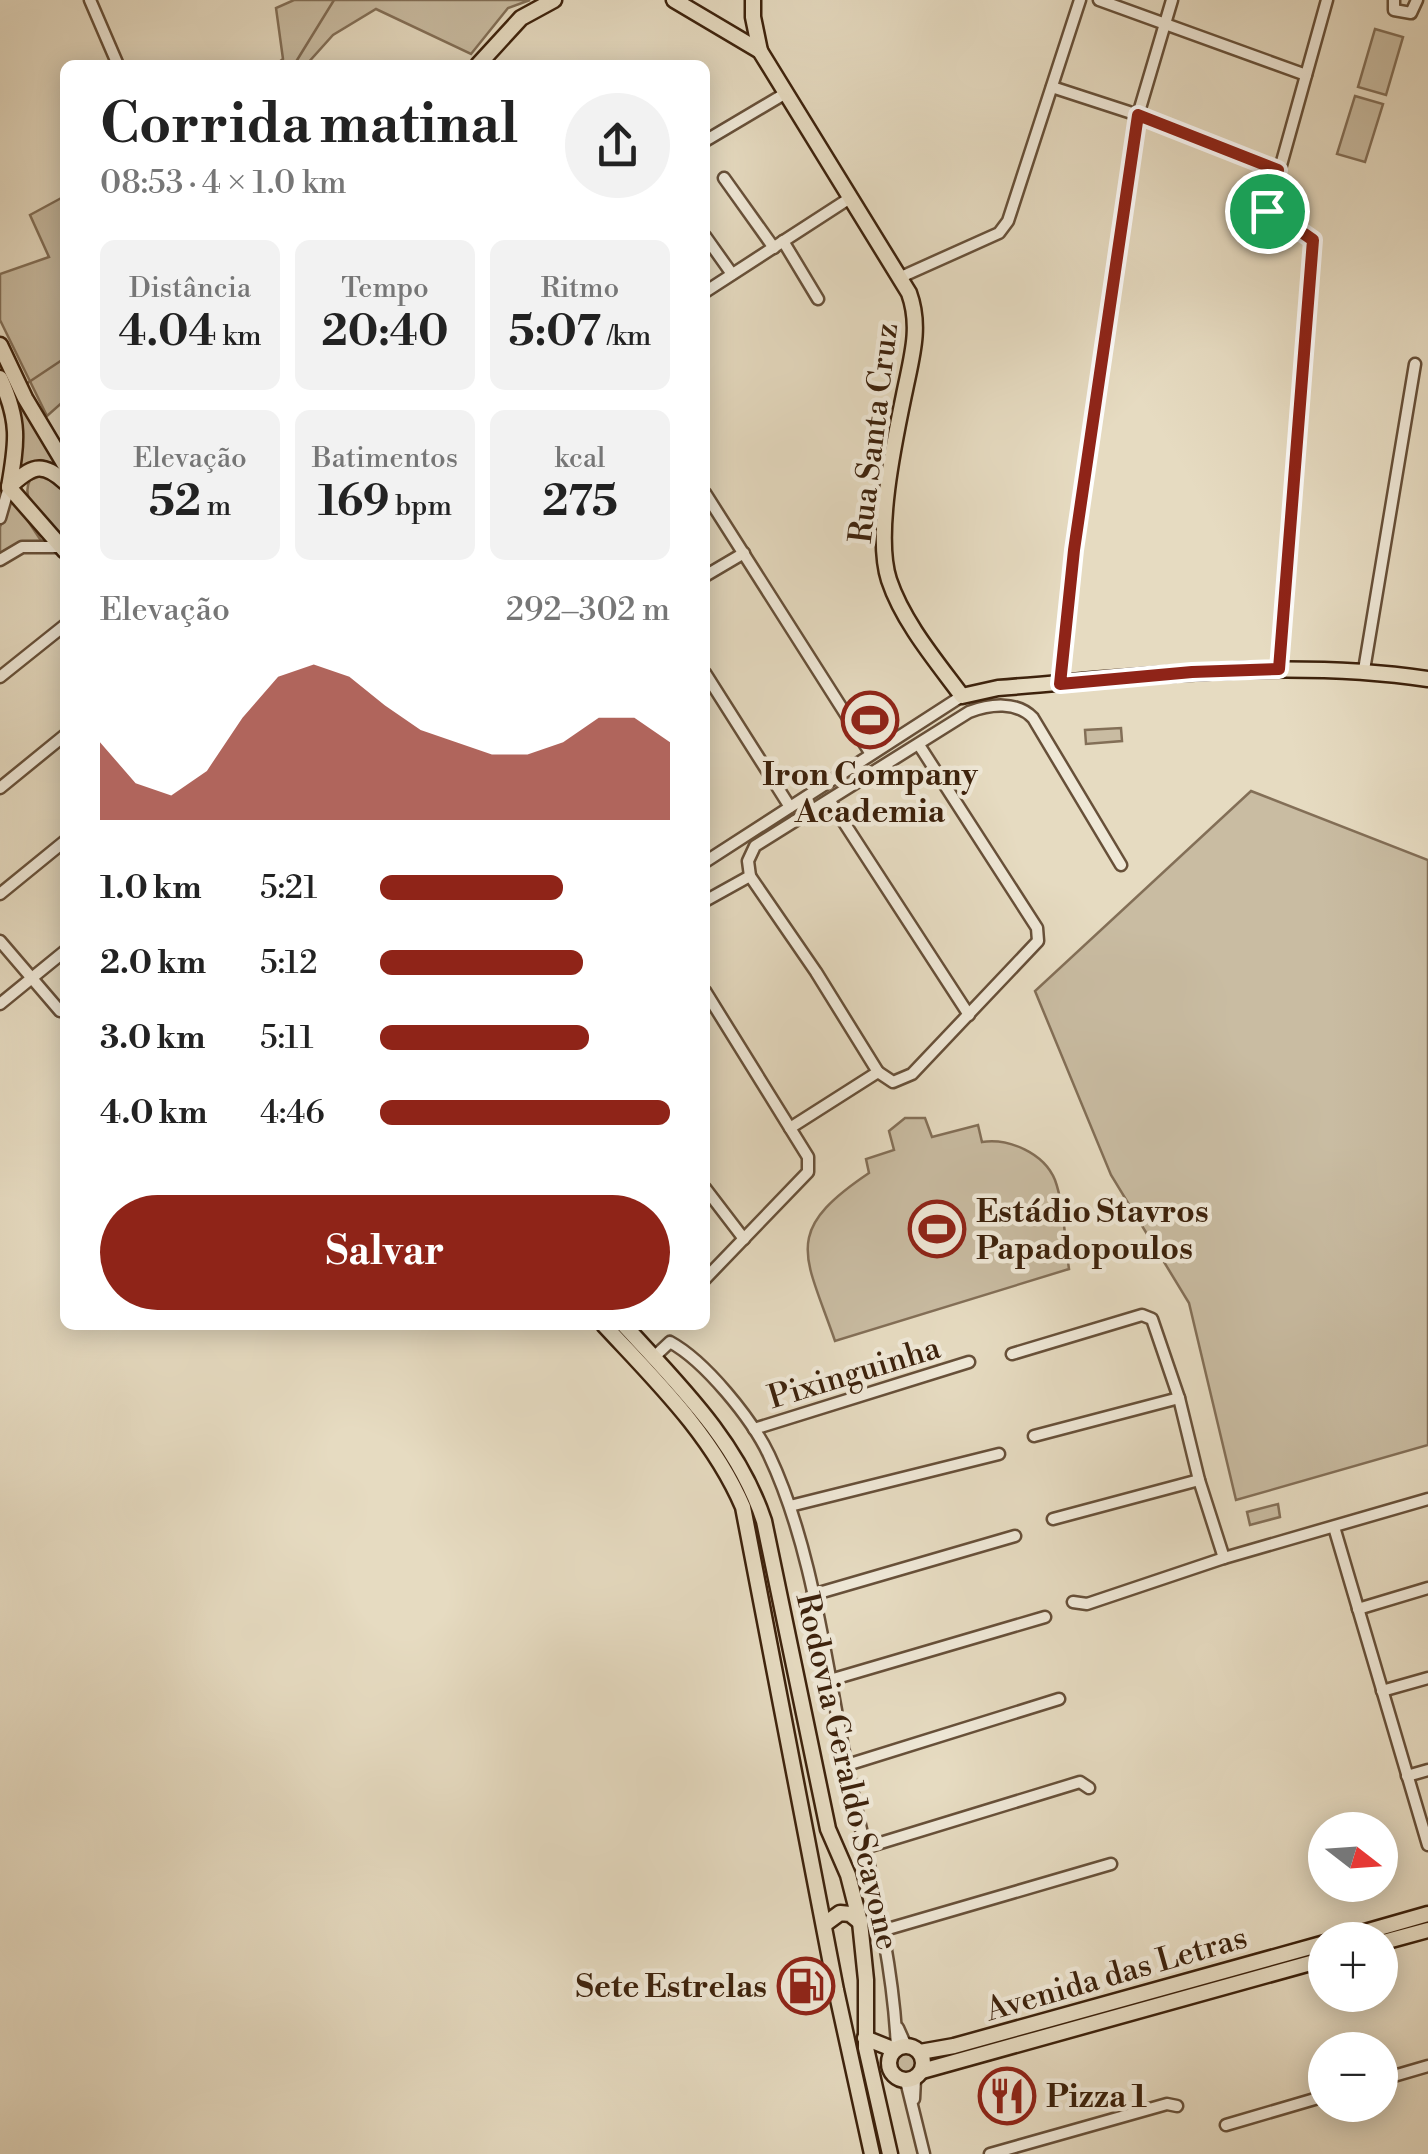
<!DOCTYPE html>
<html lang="pt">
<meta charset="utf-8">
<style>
body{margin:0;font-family:"Libre Bodoni",serif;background:#f2f2f2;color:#222;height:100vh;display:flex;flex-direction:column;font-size:38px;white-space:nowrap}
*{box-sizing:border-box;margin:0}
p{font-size:32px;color:#767676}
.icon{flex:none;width:55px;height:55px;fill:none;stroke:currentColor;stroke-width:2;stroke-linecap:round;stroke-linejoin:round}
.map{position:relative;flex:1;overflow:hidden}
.drawer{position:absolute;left:60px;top:60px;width:650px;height:1270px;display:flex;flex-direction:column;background:#fff;border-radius:15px;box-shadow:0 5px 25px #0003}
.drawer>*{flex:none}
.needle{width:65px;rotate:107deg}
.buttons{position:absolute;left:1308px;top:1812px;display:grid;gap:20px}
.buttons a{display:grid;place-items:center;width:90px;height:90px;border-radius:50%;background:#fff;box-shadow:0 5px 25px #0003;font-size:50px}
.pin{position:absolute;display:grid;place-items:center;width:85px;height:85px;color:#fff;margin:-42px;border:5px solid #fff;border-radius:50%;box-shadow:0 2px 10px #0007}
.round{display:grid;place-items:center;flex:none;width:105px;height:105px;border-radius:52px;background:#f2f2f2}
.headline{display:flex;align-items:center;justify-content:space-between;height:170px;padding:0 40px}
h1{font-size:55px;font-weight:700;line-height:75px}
.figures{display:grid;grid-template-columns:repeat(3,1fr);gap:15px;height:170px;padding:10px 40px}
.figures div{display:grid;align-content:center;border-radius:15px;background:#f2f2f2;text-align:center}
.figures b{font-size:42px;font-weight:700}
.figures small{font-size:28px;font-weight:400}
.figures p{font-size:28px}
.chart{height:280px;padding:20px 40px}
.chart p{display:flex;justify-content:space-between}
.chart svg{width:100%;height:180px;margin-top:10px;fill:#8f2418;opacity:.7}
.cta{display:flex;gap:20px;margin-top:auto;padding:20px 40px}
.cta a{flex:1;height:115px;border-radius:60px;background:#8f2418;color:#fff;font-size:40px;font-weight:700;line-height:115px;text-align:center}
ul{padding:0 40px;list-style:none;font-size:32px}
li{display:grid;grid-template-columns:160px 120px 1fr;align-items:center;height:75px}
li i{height:25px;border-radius:12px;background:#8f2418}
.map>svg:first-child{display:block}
.green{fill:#c9bca2;stroke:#836f57;stroke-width:2.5}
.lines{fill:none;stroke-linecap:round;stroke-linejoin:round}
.stream{stroke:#806b53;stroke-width:2.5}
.minor-casing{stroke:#675039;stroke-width:15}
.major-casing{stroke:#3d220c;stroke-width:19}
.minor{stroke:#efe8d7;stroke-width:10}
.major{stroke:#e6dbc1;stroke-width:14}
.route-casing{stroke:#fff;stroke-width:20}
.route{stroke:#8f2418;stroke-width:12}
.labels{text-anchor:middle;stroke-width:9;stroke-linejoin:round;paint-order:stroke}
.street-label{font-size:32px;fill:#3d220c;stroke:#efe8d7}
.poi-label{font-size:32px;font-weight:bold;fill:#3d220c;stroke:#efe8d7;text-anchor:start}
</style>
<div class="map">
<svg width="1428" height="2154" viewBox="0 0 1428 2154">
<rect width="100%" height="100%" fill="#e6dbc1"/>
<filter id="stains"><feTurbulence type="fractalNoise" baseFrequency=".002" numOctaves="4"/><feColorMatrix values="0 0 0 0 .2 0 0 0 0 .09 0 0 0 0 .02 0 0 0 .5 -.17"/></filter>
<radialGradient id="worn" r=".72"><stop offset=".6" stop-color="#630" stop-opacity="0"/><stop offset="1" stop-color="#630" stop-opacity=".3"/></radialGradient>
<g class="green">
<polygon points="294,0 530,0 508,8 471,54 376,9 333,35 306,65 275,65 283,59 276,8"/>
<polygon points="1375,29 1403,37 1386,95 1358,87"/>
<polygon points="1355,96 1383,104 1365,162 1337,154"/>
<polygon points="65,196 65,400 47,416 0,320 0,274 49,257 30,215"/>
<polygon points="13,390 58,465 41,460 19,467 21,427"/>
<polygon points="887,426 883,471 877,469 870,460 873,444"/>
<path d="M46 474 65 489V541C50 525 18 503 30 480Z"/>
<polygon points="12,497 42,542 20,544 0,553 0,527"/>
<polygon points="1121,728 1122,741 1086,744 1085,730"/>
<polygon points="1251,791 1428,860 1428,1445 1236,1500 1189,1303 1111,1175 1035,991"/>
<path d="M905 1118H925L932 1137 978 1125 982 1142C1009 1138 1044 1153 1055 1180 1064 1204 1065 1243 1069 1269L835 1341C805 1254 781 1232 869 1173L866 1159 894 1150 889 1131Z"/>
<polygon points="1278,1504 1280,1517 1250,1525 1247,1512"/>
<circle cx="909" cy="2063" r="12"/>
</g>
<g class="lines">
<g class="stream">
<polyline points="294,65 334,0"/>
<polyline points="26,384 65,358"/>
</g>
<g class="minor-casing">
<g id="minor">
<polyline points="90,0 118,65"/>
<polyline points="1099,0 1306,75"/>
<polyline points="1394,0 1394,10 1411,13 1417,0"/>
<polyline points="1052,87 1138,115 1278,170"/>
<polyline points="705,141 786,93"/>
<polyline points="724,178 774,248"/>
<polyline points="705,236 732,274"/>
<polyline points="783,241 818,299"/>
<polyline points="901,277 999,233 1008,221 1080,0"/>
<polyline points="705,292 850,198"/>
<polyline points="705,493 871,754"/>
<polyline points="0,518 9,487"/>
<polyline points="0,560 22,547 61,547 63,551"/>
<polyline points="705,576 744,553"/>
<polyline points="1279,669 1314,246 1309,236 1272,228 1266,219 1327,0"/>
<polyline points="1364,670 1415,364"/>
<polyline points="705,673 790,807"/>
<polyline points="0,677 65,625"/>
<polyline points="1060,684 1074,550 1138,115 1172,0"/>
<polyline points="0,788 65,735"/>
<polyline points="830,801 969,1015"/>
<polyline points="705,862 962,696"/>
<polyline points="750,876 816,972 878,1072"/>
<polyline points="0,894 65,841"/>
<path d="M705 901 750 876 748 861 755 846 969 712C990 704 1017 701 1033 718L1121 865"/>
<polyline points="0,941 60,1011"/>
<polyline points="705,991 790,1128"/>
<polyline points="0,1004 65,951"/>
<polyline points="705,1188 744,1239"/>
<polyline points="705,1279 808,1172 808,1157 790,1128 878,1072 893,1082 912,1074 1038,941 1037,928 919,745"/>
<polyline points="1012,1354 1142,1315 1152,1319 1179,1398 1199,1480 1224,1558"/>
<path d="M654 1357 670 1342C705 1361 752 1419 769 1455 812 1546 825 1659 845 1757 865 1853 893 1951 897 2049"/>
<polyline points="754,1429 969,1362"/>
<polyline points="1034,1436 1179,1398"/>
<polyline points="790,1506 999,1454"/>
<polyline points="1053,1519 1199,1480"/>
<polyline points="1334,1527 1428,1845"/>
<polyline points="812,1595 1015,1536"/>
<polyline points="1073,1602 1087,1604 1224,1558 1428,1499"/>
<polyline points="1358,1609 1428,1588"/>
<polyline points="830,1680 1045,1617"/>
<polyline points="1382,1691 1428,1678"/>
<polyline points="847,1765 1059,1699"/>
<polyline points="1407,1776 1428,1770"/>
<polyline points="864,1848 1080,1782 1089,1788"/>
<polyline points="881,1931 1111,1864"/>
<polyline points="898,2028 906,2046"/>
<polyline points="1380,2080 1428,2066"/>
<polyline points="906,2081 924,2154"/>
<polyline points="914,2099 915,2079"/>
<polyline points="1226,2125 1325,2096"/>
<polyline points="990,2154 1167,2104 1177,2106"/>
</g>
</g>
<g class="major-casing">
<g id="major">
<path d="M674 0 760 51 909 293C921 326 912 356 905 390 895 438 874 534 889 580 903 622 936 661 962 696L998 688C1141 677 1285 658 1428 679"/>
<polyline points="753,0 753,17 760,51"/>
<polyline points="478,65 521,18 554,0"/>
<polyline points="0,345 25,398 65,465"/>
<path d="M0 378C20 421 17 442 9 487L65 551"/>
<path d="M9 487C31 467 41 460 65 482"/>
<path d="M604 1325C656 1381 712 1435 743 1507L836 1990 872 2154"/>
<path d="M624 1325C679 1385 738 1442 764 1521L828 1829 848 1875 860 1922 866 1980V2048L890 2154"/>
<polyline points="825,1924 840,1913 850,1914 860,1922"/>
<polyline points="1337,1940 1428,1914"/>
<polyline points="1380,1943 1428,1930"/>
<polyline points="865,2038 895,2050"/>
<circle cx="906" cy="2063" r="17"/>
<polyline points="920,2052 954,2046 1325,1943"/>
<polyline points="922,2071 1325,1959"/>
</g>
</g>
<use href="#minor" class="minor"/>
<use href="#major" class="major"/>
</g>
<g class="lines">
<g class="route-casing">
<polygon id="route" points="1138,115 1278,170 1267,211 1268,225 1303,233 1313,240 1279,669 1192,672 1060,684 1074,550"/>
</g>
<use href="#route" class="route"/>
</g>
<defs>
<g id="stadium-ring" transform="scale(2.875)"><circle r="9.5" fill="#efe8d7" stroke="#8f2418" stroke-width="1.5"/><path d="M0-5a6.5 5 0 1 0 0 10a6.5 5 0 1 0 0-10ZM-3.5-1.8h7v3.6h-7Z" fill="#8f2418"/></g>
<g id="fuel-ring" transform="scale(2.875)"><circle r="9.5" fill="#efe8d7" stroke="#8f2418" stroke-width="1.5"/><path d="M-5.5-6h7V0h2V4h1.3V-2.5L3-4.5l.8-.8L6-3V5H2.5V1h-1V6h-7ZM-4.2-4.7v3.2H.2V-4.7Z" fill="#8f2418"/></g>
<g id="restaurant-ring" transform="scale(2.875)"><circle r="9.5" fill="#efe8d7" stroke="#8f2418" stroke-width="1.5"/><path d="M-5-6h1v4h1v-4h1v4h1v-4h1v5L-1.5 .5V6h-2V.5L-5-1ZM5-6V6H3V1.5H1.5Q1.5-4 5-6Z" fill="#8f2418"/></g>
</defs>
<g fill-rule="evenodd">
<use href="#stadium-ring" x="870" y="720"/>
<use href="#stadium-ring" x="937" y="1229"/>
<use href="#fuel-ring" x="806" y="1986"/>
<use href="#restaurant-ring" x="1007" y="2096"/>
</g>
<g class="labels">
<g class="street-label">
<text transform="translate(873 433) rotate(-83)" y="11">Rua Santa Cruz</text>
<text transform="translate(854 1372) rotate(-17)" y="11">Pixinguinha</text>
<text transform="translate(848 1771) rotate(77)" y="11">Rodovia Geraldo Scavone</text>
<text transform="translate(1116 1973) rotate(-16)" y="11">Avenida das Letras</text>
</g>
<g class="poi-label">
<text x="870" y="785" text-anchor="middle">Iron Company<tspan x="870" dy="37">Academia</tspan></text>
<text x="976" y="1222">Estádio Stavros<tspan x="976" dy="37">Papadopoulos</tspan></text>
<text x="767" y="1997" text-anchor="end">Sete Estrelas</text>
<text x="1046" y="2107">Pizza 1</text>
</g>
</g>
<rect width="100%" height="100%" filter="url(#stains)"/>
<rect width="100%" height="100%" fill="url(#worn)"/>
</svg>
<div class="buttons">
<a><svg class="needle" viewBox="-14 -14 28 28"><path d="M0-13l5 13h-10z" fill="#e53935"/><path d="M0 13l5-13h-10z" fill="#767676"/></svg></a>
<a>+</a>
<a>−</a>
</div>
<div class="pin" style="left:1267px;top:211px;background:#1e9e55"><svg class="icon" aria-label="arrive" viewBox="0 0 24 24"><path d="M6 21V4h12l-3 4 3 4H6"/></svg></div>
<section class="drawer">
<div class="headline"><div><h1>Corrida matinal</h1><p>08:53 · 4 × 1.0 km</p></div><a class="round"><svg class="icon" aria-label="share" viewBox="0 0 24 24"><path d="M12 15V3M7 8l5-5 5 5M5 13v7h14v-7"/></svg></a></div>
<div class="figures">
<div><p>Distância</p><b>4.04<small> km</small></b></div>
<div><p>Tempo</p><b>20:40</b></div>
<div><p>Ritmo</p><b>5:07<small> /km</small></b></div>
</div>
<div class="figures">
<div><p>Elevação</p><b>52<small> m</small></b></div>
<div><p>Batimentos</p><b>169<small> bpm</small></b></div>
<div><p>kcal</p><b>275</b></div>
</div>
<div class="chart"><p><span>Elevação</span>292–302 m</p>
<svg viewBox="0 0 160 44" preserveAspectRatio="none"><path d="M0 44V25L10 35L20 38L30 32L40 19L50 9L60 6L70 9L80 16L90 22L100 25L110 28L120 28L130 25L140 19L150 19L160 25V44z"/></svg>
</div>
<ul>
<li><b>1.0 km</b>5:21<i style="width:63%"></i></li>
<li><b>2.0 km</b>5:12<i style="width:70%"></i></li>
<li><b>3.0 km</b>5:11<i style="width:72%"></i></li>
<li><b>4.0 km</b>4:46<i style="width:100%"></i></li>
</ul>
<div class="cta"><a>Salvar</a></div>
</section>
</div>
